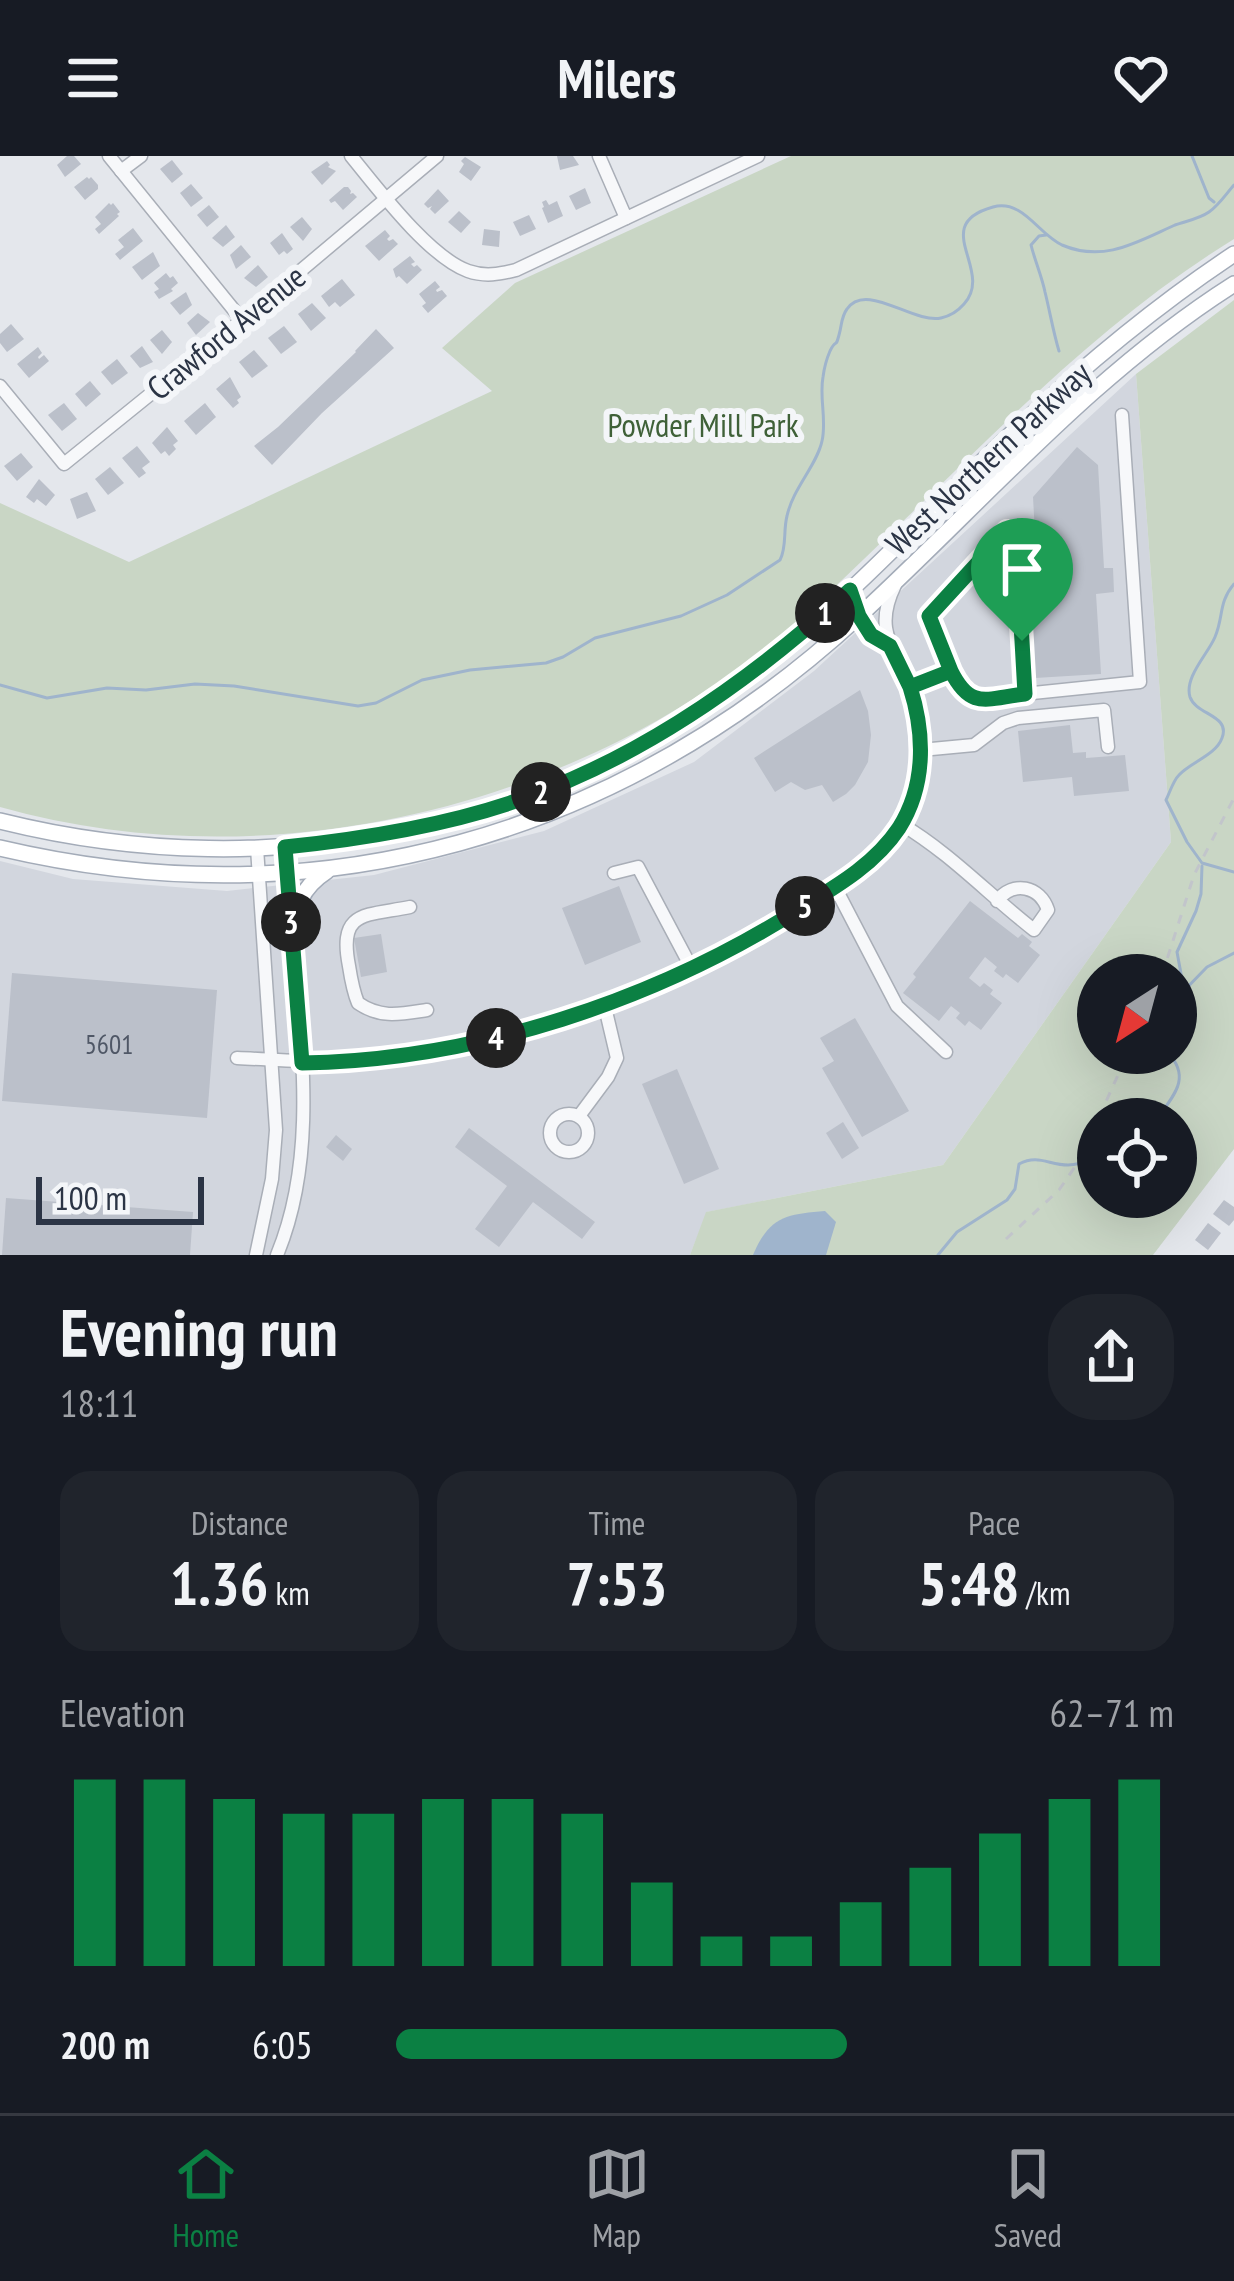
<!DOCTYPE html>
<meta charset="utf-8">
<style>
body{margin:0;font-family:"PT Sans Narrow",sans-serif;background:#20242c;color:#f1f3f6;height:100vh;display:flex;flex-direction:column;font-size:45px;white-space:nowrap}
*{box-sizing:border-box;margin:0}
p{font-size:39px;color:#9ea1a6}
.icon{flex:none;width:66px;height:66px;fill:none;stroke:currentColor;stroke-width:2;stroke-linecap:round;stroke-linejoin:round}
.map{position:relative;height:1099px;overflow:hidden}
.details{display:flex;flex-direction:column;background:#171b24;flex:1}
.details>*{flex:none}
.needle{width:78px;rotate:216deg}
.fabs{position:absolute;left:1077px;top:798px;display:grid;gap:24px}
.fabs a{display:grid;place-items:center;width:120px;height:120px;border-radius:50%;background:#171b24;box-shadow:0 12px 48px #0002;font-size:60px}
.scale{position:absolute;left:36px;bottom:30px;width:168px;box-sizing:border-box;padding-left:12px;border:6px solid #2b3445;border-top:0;font-size:33px;line-height:42px;white-space:nowrap;color:#2b3445;-webkit-text-stroke:9px #f4f6f9;paint-order:stroke}
.pin{position:absolute;display:grid;place-items:center;width:102px;height:102px;color:#fff;margin:-123px -51px;border-radius:50% 50% 50% 0;rotate:-45deg;box-shadow:0 0 12px #0007}
.pin .icon{rotate:45deg}
.km{position:absolute;width:60px;height:60px;margin:-30px;border-radius:50%;background:#222;color:#fff;font-size:33px;line-height:60px;text-align:center}
.round{display:grid;place-items:center;flex:none;width:126px;height:126px;border-radius:48px;background:#20242c}
.summary{display:flex;align-items:center;justify-content:space-between;height:204px;padding:0 60px}
h1{font-size:66px;font-weight:700;line-height:90px}
.stats{display:grid;grid-template-columns:repeat(3,1fr);gap:18px;height:204px;padding:12px 60px}
.stats div{display:grid;align-content:center;border-radius:30px;background:#20242c;text-align:center}
.stats b{font-size:60px;font-weight:700}
.stats small{font-size:33px;font-weight:400}
.stats p{font-size:33px}
.chart{height:336px;padding:24px 60px}
.chart p{display:flex;justify-content:space-between}
.chart svg{width:100%;height:216px;margin-top:12px;stroke:#0b8043;stroke-width:6}
ul{padding:0 60px;list-style:none;font-size:39px}
li{display:grid;grid-template-columns:192px 144px 1fr;align-items:center;height:90px}
li i{height:30px;border-radius:15px;background:#0b8043}
header{display:flex;justify-content:space-between;align-items:center;height:156px;padding:0 60px;background:#171b24;font-size:54px;font-weight:700}
.menu{display:flex;justify-content:space-around;align-items:center;height:168px;border-top:3px solid #363941;background:#171b24;font-size:33px;color:#9ea1a6}
.menu a{display:grid;justify-items:center;gap:6px}
.menu .current{color:#0b8043}
.map>svg:first-child{display:block}
.built{fill:#d2d6de}
.green{fill:#c9d6c5;fill-rule:evenodd}
.water{fill:#9fb4cc}
.lines{fill:none;stroke-linecap:round;stroke-linejoin:round}
.stream{stroke:#9fb4cc;stroke-width:3}
.building{fill:#bbc0ca}
.minor-casing{stroke:#a9aeb7;stroke-width:15}
.major-casing{stroke:#a3abb8;stroke-width:18}
.path{stroke:#c2c5cb;stroke-width:3;stroke-dasharray:9 9;stroke-linecap:butt}
.minor{stroke:#f7f8fa;stroke-width:12}
.major{stroke:#fff;stroke-width:15}
.route-casing{stroke:#fff;stroke-width:24}
.route{stroke:#0b8043;stroke-width:15}
.labels{text-anchor:middle;stroke-width:12;stroke-linejoin:round;paint-order:stroke}
.number-label{font-size:27px;fill:#4f5766}
.street-label{font-size:33px;fill:#2b3445;stroke:#f4f6f9}
.park-label{font-size:33px;fill:#3f6138;stroke:#f4f6f9}
</style>
<header><svg class="icon" aria-label="menu" viewBox="0 0 24 24"><path d="M4 6h16M4 12h16M4 18h16"/></svg>Milers<svg class="icon" aria-label="heart" viewBox="0 0 24 24"><path d="M12 20l-8-8c-3-5 5-10 8-4 3-6 11-1 8 4z"/></svg></header>
<div class="map">
<svg width="1234" height="1099" viewBox="0 0 1234 1099">
<rect width="100%" height="100%" fill="#e4e7ec"/>
<polygon class="built" points="1136,218 1171,686 943,1009 707,1056 690,1099 0,1099 0,705 73,723 227,735 374,719 544,675 694,606 814,515"/>
<g class="green">
<path d="M791 0H1234V83C1107 161 1003 269 897 371 854 413 810 456 763 494 554 658 257 724 0 651V347L129 406 492 235 442 192 515 127Z"/>
<path d="M1234 144V993L1153 1099H690L706 1056 943 1009 1171 686 1136 218ZM1098 819H1176V897H1098ZM1098 963H1176V1041H1098Z"/>
</g>
<path class="water" d="M825 1055 836 1066 826 1099H753C769 1061 786 1058 825 1055Z"/>
<g class="lines">
<g class="stream">
<polyline points="1192,0 1209,42 1214,46"/>
<path d="M1046 79 1039 80 1031 89C1035 105 1042 121 1045 136 1050 156 1053 175 1059 195"/>
<path d="M1234 428C1218 447 1224 460 1215 481 1208 498 1184 521 1190 541 1196 559 1231 559 1222 582 1216 599 1191 606 1179 619 1173 625 1170 636 1166 644L1187 686 1202 707 1234 716"/>
<path d="M0 529 47 542 107 532 146 534 195 528 234 530 358 550 376 547 422 524 470 514 546 507 563 501 595 482 681 460 727 439 780 404C787 391 783 375 787 360 793 332 817 309 822 285 827 264 819 242 823 221 824 213 827 202 830 195 837 181 835 194 839 179 842 169 841 161 847 153 866 125 913 168 941 162 950 160 958 155 964 148 995 114 928 69 993 51 1023 43 1038 78 1062 89 1104 107 1137 86 1175 69 1186 65 1199 63 1209 56 1219 49 1226 38 1234 29"/>
<polyline points="1184,834 1177,796 1196,755 1201,738 1202,710"/>
<polyline points="1176,843 1207,811 1234,797"/>
<path d="M1157 963C1173 940 1192 922 1168 897"/>
<path d="M938 1099 957 1076 1007 1044 1015 1033 1019 1008C1038 998 1049 1009 1068 1009 1079 1009 1088 1005 1098 1001"/>
</g>
</g>
<g class="building">
<polygon points="67,0 74,0 81,8 65,21 57,9"/>
<polygon points="557,0 573,0 579,9 560,14"/>
<polygon points="465,1 481,11 471,25 459,16 464,8 461,5"/>
<polygon points="172,4 183,18 172,27 160,13"/>
<polygon points="327,5 330,9 328,11 336,15 322,29 311,16"/>
<polygon points="87,21 89,23 91,21 98,29 98,33 85,44 74,31"/>
<polygon points="191,28 203,42 191,51 180,37"/>
<polygon points="344,31 348,31 351,35 350,38 353,37 357,41 343,54 335,45 331,47 329,44"/>
<polygon points="585,32 591,47 576,54 569,40"/>
<polygon points="438,33 449,45 435,58 430,53 432,50 428,52 424,48"/>
<polygon points="546,44 549,49 557,45 563,60 548,67 542,52 544,51 542,46"/>
<polygon points="109,47 111,49 113,47 120,56 117,58 119,60 99,78 95,73 101,68 95,61"/>
<polygon points="209,49 219,61 207,71 197,59"/>
<polygon points="459,55 471,66 461,77 448,66"/>
<polygon points="529,59 536,73 520,80 513,66"/>
<polygon points="302,61 312,73 303,85 290,71"/>
<polygon points="226,69 235,81 223,91 212,82"/>
<polygon points="133,72 143,85 120,104 115,98 124,91 118,84"/>
<polygon points="484,73 500,75 499,91 482,89"/>
<polygon points="385,74 390,80 387,83 389,85 393,83 398,88 379,105 365,90"/>
<polygon points="282,77 293,93 287,98 284,95 279,99 270,87"/>
<polygon points="241,89 251,101 236,113 230,99"/>
<polygon points="153,96 160,110 142,124 132,111"/>
<polygon points="410,100 415,106 411,108 414,111 417,109 422,114 407,128 399,120 396,122 393,113"/>
<polygon points="258,109 268,121 256,131 244,122"/>
<polygon points="166,117 170,122 173,120 178,127 171,133 173,135 159,143 154,136 159,133 154,127"/>
<polygon points="342,123 355,139 340,151 335,146 329,151 321,140"/>
<polygon points="435,125 440,131 436,134 437,136 442,134 447,140 428,157 422,150 426,147 419,138"/>
<polygon points="186,136 192,149 180,159 170,147"/>
<polygon points="312,147 326,162 311,175 298,158"/>
<polygon points="198,157 210,166 196,179 187,167"/>
<polygon points="11,168 24,183 7,196 0,187 0,178"/>
<polygon points="284,170 297,186 281,198 268,182"/>
<polygon points="376,173 394,192 322,257 272,309 254,290 278,271 356,196 355,195"/>
<polygon points="162,174 172,186 162,198 150,184"/>
<polygon points="142,190 153,206 140,212 130,200"/>
<polygon points="38,191 42,197 38,201 39,203 44,199 49,205 29,222 17,208"/>
<polygon points="254,194 268,210 252,222 239,206"/>
<polygon points="117,203 128,217 112,229 101,216"/>
<polygon points="230,221 241,241 237,244 239,247 233,252 216,233"/>
<polygon points="90,225 101,238 86,251 75,238"/>
<polygon points="64,247 77,263 62,275 48,259"/>
<polygon points="205,247 216,261 196,279 184,265"/>
<polygon points="167,271 178,285 173,289 176,293 169,300 165,295 161,298 152,287"/>
<polygon points="137,290 150,306 142,312 146,317 139,322 122,302"/>
<polygon points="1077,291 1098,309 1104,412 1113,412 1114,436 1096,438 1101,518 1035,522 1031,460 1035,459 1030,396 1036,396 1033,341"/>
<polygon points="21,297 33,311 17,325 4,310"/>
<polygon points="110,311 124,327 108,339 95,323"/>
<polygon points="39,323 55,339 46,350 37,343 34,347 26,341"/>
<polygon points="87,336 96,355 77,363 70,343"/>
<polygon points="860,534 868,555 871,579 868,606 855,629 846,638 833,646 822,629 805,634 791,626 775,636 754,602"/>
<polygon points="1070,569 1073,597 1086,596 1086,602 1125,599 1129,635 1074,640 1072,621 1023,626 1018,575"/>
<polygon points="619,730 641,786 585,809 562,752"/>
<polygon points="970,745 1018,782 1022,778 1032,786 1029,790 1040,799 1018,827 1006,818 1003,822 994,815 997,811 985,801 969,822 980,831 984,827 993,834 990,838 1002,847 981,874 969,865 965,870 956,862 960,857 951,850 939,865 903,837 916,821 913,818"/>
<polygon points="381,778 387,816 361,821 354,782"/>
<polygon points="12,817 217,834 207,962 2,945"/>
<polygon points="855,862 909,955 862,981 822,912 834,905 820,882"/>
<polygon points="677,913 719,1013 684,1028 642,928"/>
<polygon points="843,966 859,992 842,1003 826,977"/>
<polygon points="469,972 595,1066 582,1083 533,1046 499,1091 475,1073 507,1030 455,991"/>
<polygon points="336,979 352,993 343,1005 326,991"/>
<polygon points="6,1042 193,1056 190,1099 2,1099"/>
<polygon points="1224,1044 1234,1051 1234,1064 1229,1070 1213,1058"/>
<polygon points="1208,1067 1221,1077 1208,1094 1195,1084"/>
</g>
<g class="lines">
<g class="minor-casing">
<g id="minor">
<polyline points="109,0 242,164"/>
<path d="M351 0C378 33 429 101 468 115 485 121 500 118 516 114L758 0"/>
<polyline points="599,0 626,62"/>
<polyline points="121,15 141,0"/>
<polyline points="0,230 64,308 242,164 437,0"/>
<polyline points="859,460 871,479 889,491"/>
<polyline points="951,515 929,460 1007,375 1015,375 1025,538"/>
<polyline points="910,531 951,515 964,538 974,543 1140,526 1122,259"/>
<polyline points="921,594 974,589 1003,567 1018,562 1104,554 1108,591"/>
<path d="M901 668C950 697 989 739 1034 774L1048 754C1040 730 1013 724 997 745"/>
<polyline points="285,691 291,766"/>
<polyline points="614,717 638,711 691,811"/>
<polyline points="835,731 897,850 946,896"/>
<path d="M410 751C365 760 338 754 349 810 351 823 353 835 358 847 381 863 401 858 427 854"/>
<path d="M237 902C286 904 333 909 383 903 528 886 677 831 801 752 847 723 896 694 914 639 925 604 924 565 910 531 894 491 873 474 895 429"/>
<circle cx="569" cy="977" r="19"/>
<polyline points="579,960 608,921 617,902 604,847"/>
<polyline points="256,1099 272,1023 276,974 257,692"/>
<path d="M277 1099C318 1000 301 889 293 786"/>
</g>
</g>
<g class="major-casing">
<g id="major">
<path d="M0 665C277 734 564 673 785 492 857 433 922 363 989 299 1066 225 1145 157 1234 98"/>
<path d="M0 692C319 767 619 681 859 460 982 347 1092 218 1234 128"/>
<path d="M293 790C297 755 295 736 327 715"/>
</g>
</g>
<g class="path">
<polyline points="1162,819 1194,719 1234,642"/>
<polyline points="1099,961 1128,897"/>
<polyline points="1006,1083 1059,1034 1083,999 1098,964"/>
</g>
<use href="#minor" class="minor"/>
<use href="#major" class="major"/>
</g>
<g class="lines">
<g class="route-casing">
<path id="route" d="M1022 485 1025 538C987 542 971 555 951 515L910 531 890 490 871 479 859 460 850 434C753 523 637 605 510 647 438 671 361 683 285 691L302 907C476 904 655 845 801 752 837 730 875 708 899 672 926 629 925 578 910 531L951 515 929 460 1007 375H1015L1022 485"/>
</g>
<use href="#route" class="route"/>
</g>
<g class="labels">
<g class="number-label">
<text x="109" y="898">5601</text>
</g>
<g class="street-label">
<text transform="translate(226 176) rotate(-39)" y="12">Crawford Avenue</text>
<text transform="translate(988 302) rotate(-43)" y="12">West Northern Parkway</text>
</g>
<g class="park-label">
<text x="703" y="281">Powder Mill Park</text>
</g>
</g>
</svg>
<div class="fabs">
<a><svg class="needle" viewBox="-14 -14 28 28"><path d="M0-13l5 13h-10z" fill="#e53935"/><path d="M0 13l5-13h-10z" fill="#9ea1a6"/></svg></a>
<a><svg class="icon" aria-label="locate" viewBox="0 0 24 24"><circle cx="12" cy="12" r="6"/><path d="M12 2v4M12 18v4M2 12h4M18 12h4"/></svg></a>
</div>
<div class="scale">100 m</div>
<div class="pin" style="left:1022px;top:485px;background:#1e9e55"><svg class="icon" aria-label="arrive" viewBox="0 0 24 24"><path d="M6 21V4h12l-3 4 3 4H6"/></svg></div>
<b class="km" style="left:825px;top:457px">1</b>
<b class="km" style="left:541px;top:636px">2</b>
<b class="km" style="left:291px;top:766px">3</b>
<b class="km" style="left:496px;top:882px">4</b>
<b class="km" style="left:805px;top:750px">5</b>
</div>
<section class="details">
<div class="summary"><div><h1>Evening run</h1><p>18:11</p></div><a class="round"><svg class="icon" aria-label="share" viewBox="0 0 24 24"><path d="M12 15V3M7 8l5-5 5 5M5 13v7h14v-7"/></svg></a></div>
<div class="stats">
<div><p>Distance</p><b>1.36<small> km</small></b></div>
<div><p>Time</p><b>7:53</b></div>
<div><p>Pace</p><b>5:48<small> /km</small></b></div>
</div>
<div class="chart"><p><span>Elevation</span>62–71 m</p>
<svg viewBox="0 0 160 44" preserveAspectRatio="none"><path d="M5 44V6M15 44V6M25 44V10M35 44V13M45 44V13M55 44V10M65 44V10M75 44V13M85 44V27M95 44V38M105 44V38M115 44V31M125 44V24M135 44V17M145 44V10M155 44V6"/></svg>
</div>
<ul>
<li><b>200 m</b>6:05<i style="width:58%"></i></li>
</ul>
</section>
<nav class="menu">
<a class="current"><svg class="icon" aria-label="home" viewBox="0 0 24 24"><path d="M3 11l9-7 9 7M6 9v11h12V9"/></svg>Home</a>
<a><svg class="icon" aria-label="map" viewBox="0 0 24 24"><path d="M3 6l6-2 6 2 6-2v14l-6 2-6-2-6 2zM9 4v14M15 6v14"/></svg>Map</a>
<a><svg class="icon" aria-label="saved" viewBox="0 0 24 24"><path d="M7 4h10v16l-5-4-5 4z"/></svg>Saved</a>
</nav>
